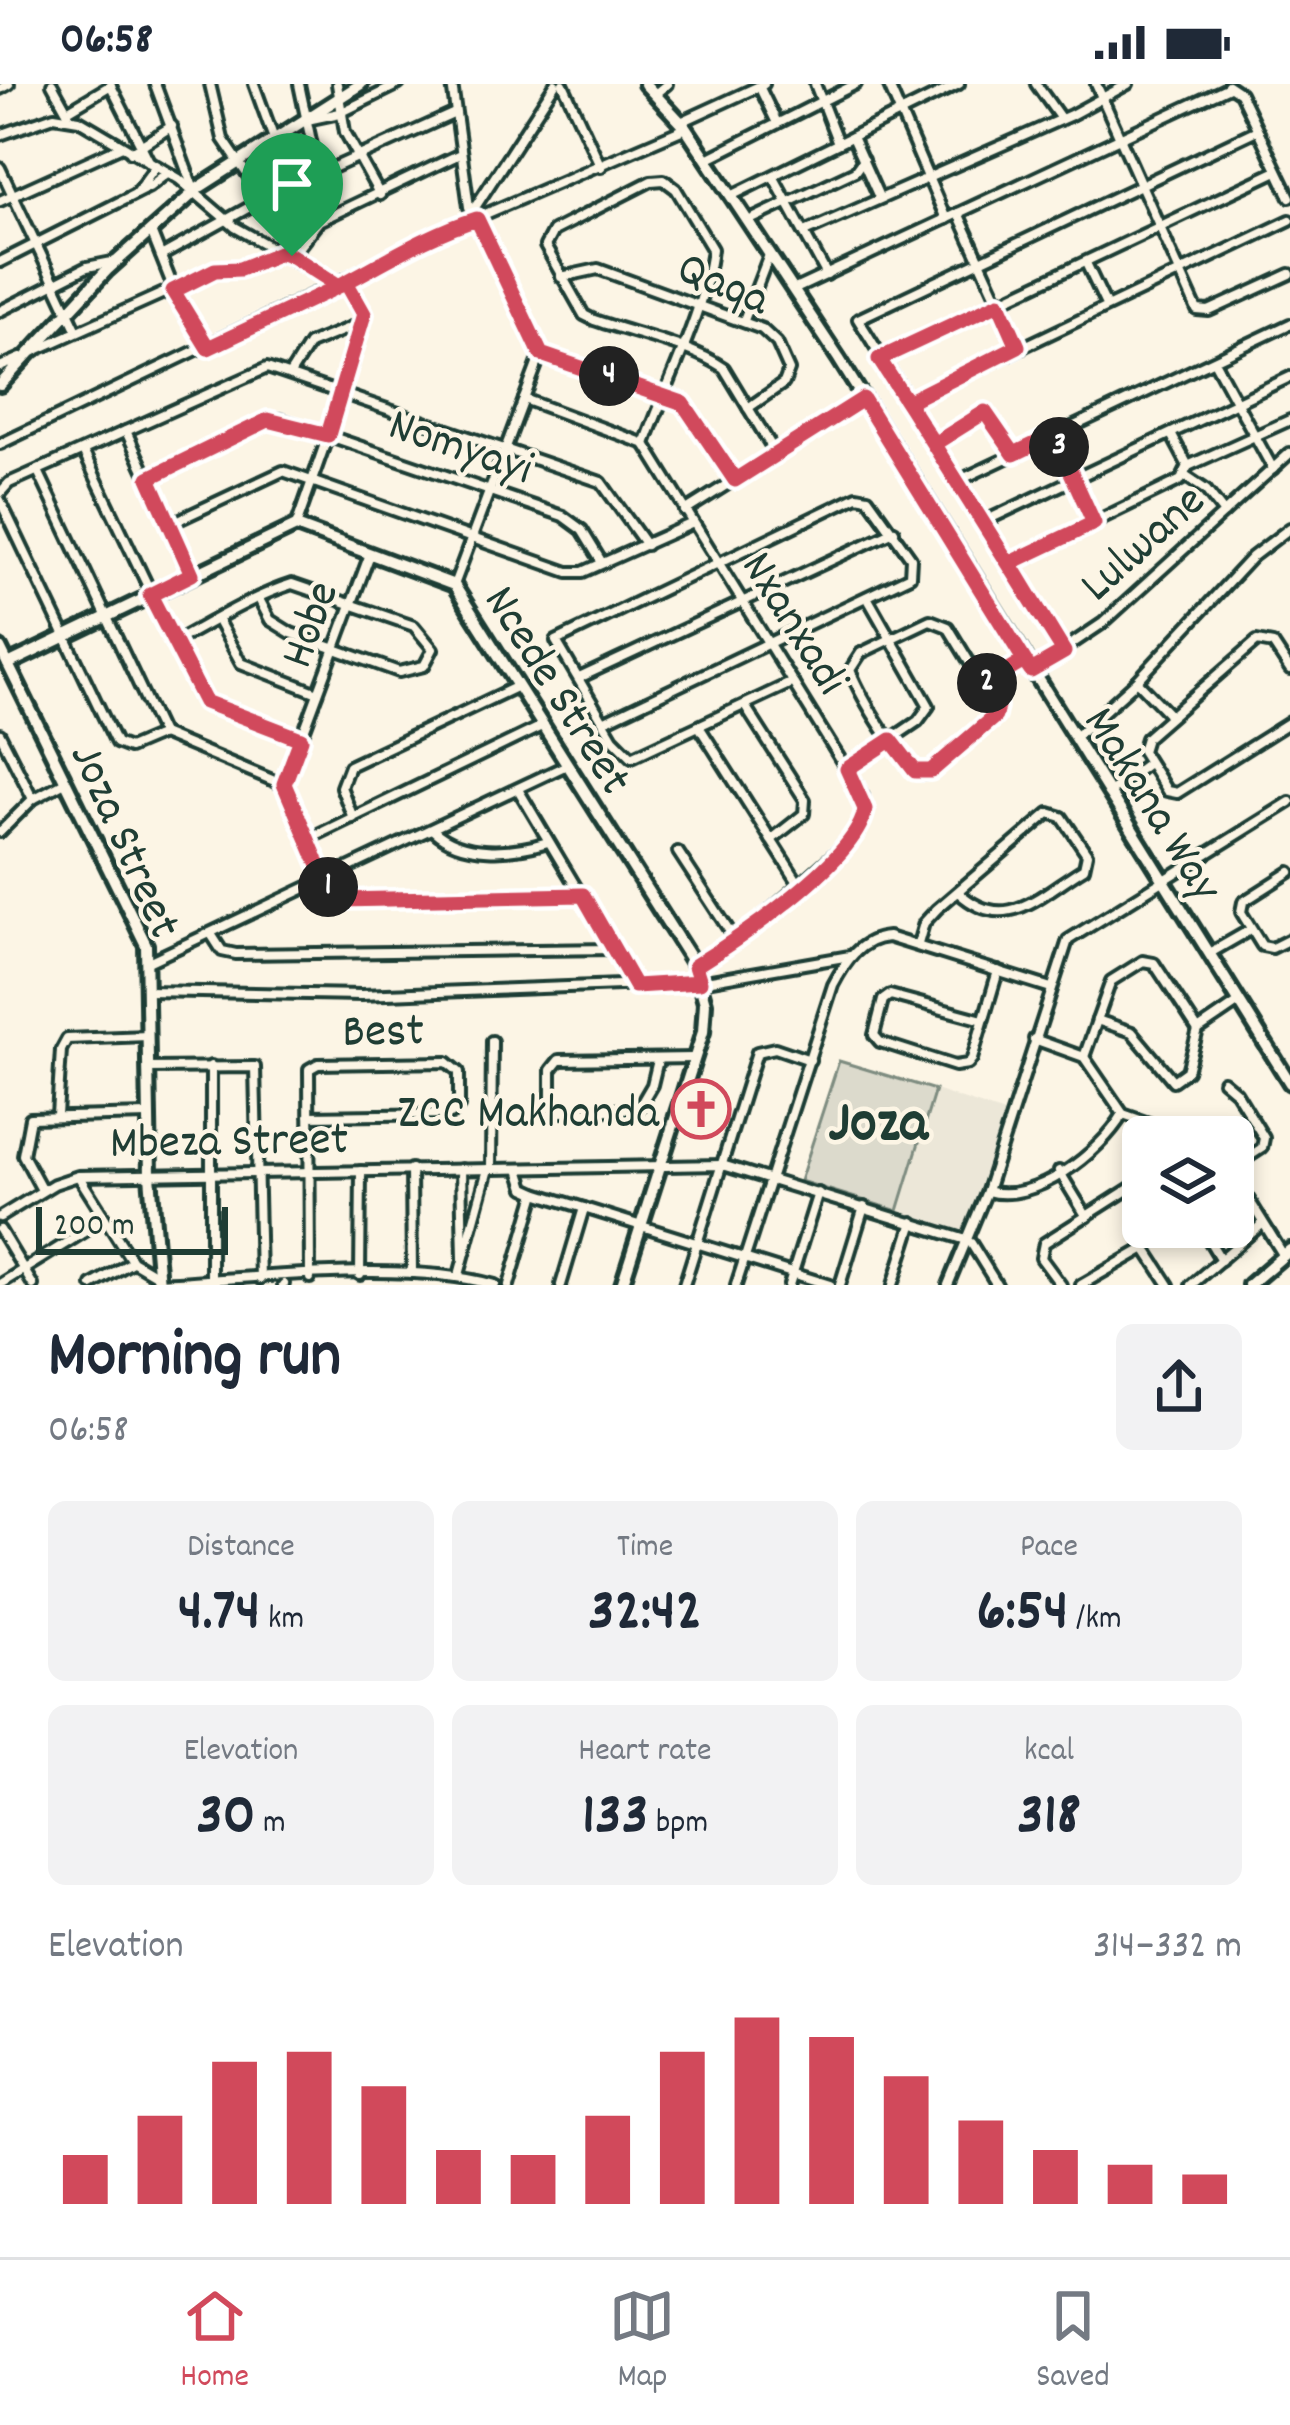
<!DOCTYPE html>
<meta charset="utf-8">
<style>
body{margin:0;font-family:Dekko,sans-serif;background:#f2f2f3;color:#1f2937;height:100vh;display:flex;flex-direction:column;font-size:45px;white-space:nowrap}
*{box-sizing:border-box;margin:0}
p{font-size:39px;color:#747a83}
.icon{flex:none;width:66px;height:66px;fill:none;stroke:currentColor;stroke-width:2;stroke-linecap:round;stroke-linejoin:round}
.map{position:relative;height:1201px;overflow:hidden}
.side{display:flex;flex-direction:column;background:#fff;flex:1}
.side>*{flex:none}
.buttons{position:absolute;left:1122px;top:1032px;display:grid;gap:24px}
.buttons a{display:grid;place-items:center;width:132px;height:132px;border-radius:18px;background:#fff;box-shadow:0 6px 18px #0003;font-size:60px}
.scale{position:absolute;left:36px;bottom:30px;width:192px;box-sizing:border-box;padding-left:12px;border:6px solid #1f3d34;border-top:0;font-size:33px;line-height:42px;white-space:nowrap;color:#1f3d34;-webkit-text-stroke:9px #fcf5e5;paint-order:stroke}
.pin{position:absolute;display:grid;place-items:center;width:102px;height:102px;color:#fff;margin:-123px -51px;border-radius:50% 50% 50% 0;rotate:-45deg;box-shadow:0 0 12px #0007}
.pin .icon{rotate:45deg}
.km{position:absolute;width:60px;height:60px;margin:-30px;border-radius:50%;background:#222;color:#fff;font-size:33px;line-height:60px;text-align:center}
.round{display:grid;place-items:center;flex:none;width:126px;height:126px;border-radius:18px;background:#f2f2f3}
.overview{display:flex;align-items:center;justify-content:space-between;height:204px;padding:0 48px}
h1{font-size:66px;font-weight:700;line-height:90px}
.stats{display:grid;grid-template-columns:repeat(3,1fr);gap:18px;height:204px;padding:12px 48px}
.stats div{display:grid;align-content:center;border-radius:18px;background:#f2f2f3;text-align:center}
.stats b{font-size:60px;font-weight:700}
.stats small{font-size:33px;font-weight:400}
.stats p{font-size:33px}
.chart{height:336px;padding:24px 48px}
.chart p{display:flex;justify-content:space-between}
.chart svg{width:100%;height:216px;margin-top:12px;stroke:#d1495b;stroke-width:6}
.status{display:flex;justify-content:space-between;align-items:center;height:84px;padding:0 60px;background:#fff;direction:ltr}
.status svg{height:33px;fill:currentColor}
.tab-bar{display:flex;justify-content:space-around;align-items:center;height:168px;border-top:3px solid #e0e1e3;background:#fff;font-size:33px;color:#747a83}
.tab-bar a{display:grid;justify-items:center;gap:6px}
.tab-bar .on{color:#d1495b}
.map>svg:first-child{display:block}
.built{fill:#ece7d8}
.green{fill:#dcdacc;stroke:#7e8c80;stroke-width:3}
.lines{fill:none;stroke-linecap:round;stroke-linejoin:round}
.street-casing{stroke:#1f3d34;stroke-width:16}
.secondary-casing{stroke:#1f3d34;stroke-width:20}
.street{stroke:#fcf5e5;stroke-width:8}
.secondary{stroke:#fcf5e5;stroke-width:10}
.route-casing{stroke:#fff;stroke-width:24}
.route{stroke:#d1495b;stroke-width:15}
.labels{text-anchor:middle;stroke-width:9;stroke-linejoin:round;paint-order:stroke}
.street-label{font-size:48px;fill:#1f3d34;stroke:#fcf5e5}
.poi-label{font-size:48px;fill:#1f3d34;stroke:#fcf5e5;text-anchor:end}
.district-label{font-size:60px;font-weight:bold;fill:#1f3d34;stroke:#fcf5e5}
</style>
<div class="status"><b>06:58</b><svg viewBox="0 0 49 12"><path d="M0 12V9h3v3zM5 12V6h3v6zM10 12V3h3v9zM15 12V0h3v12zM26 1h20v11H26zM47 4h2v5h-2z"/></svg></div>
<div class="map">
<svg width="1290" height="1201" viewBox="0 0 1290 1201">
<rect width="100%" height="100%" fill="#fcf5e5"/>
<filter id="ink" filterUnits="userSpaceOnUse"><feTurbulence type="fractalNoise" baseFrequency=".00833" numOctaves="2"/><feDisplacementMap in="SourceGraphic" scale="24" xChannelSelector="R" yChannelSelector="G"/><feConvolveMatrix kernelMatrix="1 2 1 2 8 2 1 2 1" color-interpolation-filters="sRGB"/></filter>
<g filter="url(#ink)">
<polygon class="built" points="935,1006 1004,1029 967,1142 960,1146 898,1127"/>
<polygon class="green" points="839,977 935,1006 898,1127 800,1097"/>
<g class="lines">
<g class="street-casing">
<g id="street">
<polyline points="52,0 68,29"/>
<polyline points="110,0 150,79"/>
<polyline points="155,0 194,106"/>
<polyline points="210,0 223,55 264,115"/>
<polyline points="254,0 274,55"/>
<polyline points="299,0 318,90"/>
<polyline points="337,0 345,48 380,111"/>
<polyline points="452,0 469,123 541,270 454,501"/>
<polyline points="563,0 601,83"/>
<polyline points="815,0 838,59"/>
<polyline points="888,0 946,135"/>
<polyline points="1036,0 1061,35"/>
<polyline points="1096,0 1197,226 1209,227 1290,190"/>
<polyline points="1228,1 1240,9 1290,113"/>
<polyline points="759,2 777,39"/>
<polyline points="0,5 9,0"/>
<polyline points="655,10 667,0"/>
<polyline points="69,26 111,1"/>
<polyline points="307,36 340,29 399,0"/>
<polyline points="681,38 764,0"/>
<polyline points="0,51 54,32 79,36 179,95 235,143 338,201"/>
<polyline points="852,53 879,113"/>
<polyline points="131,68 172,42"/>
<polyline points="707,75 856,0"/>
<polyline points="0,84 77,247"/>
<polyline points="773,92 827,191"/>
<polyline points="136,109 155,83"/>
<polyline points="731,112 959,0"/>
<polyline points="0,117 122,62"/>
<polyline points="472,128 555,0"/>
<polyline points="958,129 1019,262"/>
<polyline points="748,137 855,87 863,76"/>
<polyline points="805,148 1071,31 1128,0"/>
<polyline points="152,150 183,228 208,264"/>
<polyline points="161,172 264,115 455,29"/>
<polyline points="292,172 319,137 460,70"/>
<polyline points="0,178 149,103 167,89"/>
<polyline points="1086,179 1106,221"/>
<polyline points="561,193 598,185 762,245 777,259 789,286 784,299 748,324"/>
<polyline points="793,206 1229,3"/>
<polyline points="0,227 87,183 117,177"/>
<polyline points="744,236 769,171"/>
<polyline points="34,267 215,186 240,186 282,168"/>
<polyline points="541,270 683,319 735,396"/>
<polyline points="879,275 1277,87"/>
<polyline points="1214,277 1273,385"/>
<polyline points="0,283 21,274"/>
<polyline points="290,290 309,260 359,240"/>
<polyline points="524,315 645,360 863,712 865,731 857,750 736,857 695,882"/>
<polyline points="907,318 1290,136"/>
<polyline points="126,347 192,490"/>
<polyline points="1054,351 1094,438"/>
<polyline points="0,360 448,146 686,44"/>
<path d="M645 360C666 301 705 226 712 165L676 105 664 96 651 97 553 147 545 162 584 231 594 236C634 250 688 260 724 284L776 370"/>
<polyline points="934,360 985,328 1014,370"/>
<polyline points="83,367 202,615 301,655"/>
<polyline points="1188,382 1290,336"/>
<polyline points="38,387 162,650"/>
<polyline points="1185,392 1206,406 1224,429"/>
<polyline points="149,393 259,339 280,335 563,432 582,446 601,477"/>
<polyline points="958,397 1290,240"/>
<polyline points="0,409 9,399 267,284 601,398 646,461"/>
<polyline points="0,416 116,659 129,664 162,650"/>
<polyline points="685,427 863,315"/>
<polyline points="983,438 1290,293"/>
<polyline points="170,440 283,387 568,488 583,488 693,439"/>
<polyline points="296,442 343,309 364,230 346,198"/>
<polyline points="1010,479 1181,396 1188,382 1171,350"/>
<polyline points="217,535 241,579 318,609"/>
<path d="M930 536 948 543 998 625 993 635 924 690C900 682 860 611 850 586L861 569Z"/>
<path d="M172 559C210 539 251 513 292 500L414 542 433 565 424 582 399 588 291 549 270 536 259 515"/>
<polyline points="1064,568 858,235 1257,46"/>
<polyline points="1033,586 1103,539 1290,369"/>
<polyline points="1290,586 1273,560 1257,557 1146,654 1142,667 1167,707 1177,709 1290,638"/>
<polyline points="579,594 894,447"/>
<polyline points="1137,597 1170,631"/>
<polyline points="985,600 1024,577"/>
<polyline points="745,622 805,716 804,730 771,756"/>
<polyline points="605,637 910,492 911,474 868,414 857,412 556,557 613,654 632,673 793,598"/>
<polyline points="700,644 801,803"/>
<polyline points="0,650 33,715"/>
<polyline points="162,650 284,701 329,805 340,816 583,811"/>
<polyline points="1075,653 1137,597 1252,473 1290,444"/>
<polyline points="847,685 918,637 929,622 867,513"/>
<polyline points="284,701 370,470"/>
<polyline points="519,707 634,900"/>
<polyline points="1108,709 1148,679"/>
<polyline points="353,734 341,703 349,682 518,602"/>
<path d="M433 746C462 773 512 769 548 758"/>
<polyline points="0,748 33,715 65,698"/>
<polyline points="308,755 544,641"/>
<polyline points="678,768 736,857"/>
<polyline points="1290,788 1243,818 1241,828 1262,862 1272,864 1290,855"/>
<polyline points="211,850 222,867 236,870 613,865"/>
<path d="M918 860 924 839 937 825 1049 729 1062 733 1087 770 1084 784C1039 811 1006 852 958 808"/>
<polyline points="1210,869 1250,846"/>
<polyline points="148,878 567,681"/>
<polyline points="147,907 361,911 700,898 850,872"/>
<polyline points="983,936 890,911 883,916 874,951 880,958 955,982 968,980 972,975 998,887"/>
<polyline points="1097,936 1132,948 1173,997 1187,987 1198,946 1239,918"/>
<polyline points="1034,955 1084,973 1123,1030 1189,1053"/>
<polyline points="1084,973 1111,897 1143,877 1154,879 1198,946"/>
<polyline points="658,976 652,1001 638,1025 561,1028 551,1023 551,986 559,976 694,974"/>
<polyline points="148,984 255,983 260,1195"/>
<polyline points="1223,997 1236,1008 1264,1054 1262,1064 1233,1083"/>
<polyline points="57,1031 61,966 67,955 148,952"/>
<polyline points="309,1032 451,1030 459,1022 459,988 447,978 318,980 309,985 310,1194"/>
<polyline points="411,1085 412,1189"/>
<polyline points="461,1085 463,1174"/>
<polyline points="491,1085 492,957"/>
<polyline points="519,1085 525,1104 536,1109 830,1201"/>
<polyline points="1059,1087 1087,1133"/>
<polyline points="1233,1090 1284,1172"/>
<polyline points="79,1093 132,1177 154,1190"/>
<polyline points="42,1106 23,1071 30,1034 148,1031"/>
<path d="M987 1107C1034 1121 1100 1069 1123 1030"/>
<polyline points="0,1133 54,1100 78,1092 722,1081 963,1155 971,1159 997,1201"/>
<polyline points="1201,1143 1221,1176"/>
<polyline points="0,1146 33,1201"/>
<polyline points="1145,1164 1169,1201"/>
<polyline points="360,1191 361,1087"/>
<polyline points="459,1191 488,1085"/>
<polyline points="211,1197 211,982"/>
<path d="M157 1199C254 1195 405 1175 495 1201"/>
<polyline points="0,1200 105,1135"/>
<polyline points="92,1201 132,1178"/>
<polyline points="283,1201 284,1200"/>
<polyline points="509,1201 536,1109"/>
<polyline points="561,1201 584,1124"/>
<polyline points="684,1201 757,968 775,964 810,976"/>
<path d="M736 1201 833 901C845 878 860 855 888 853L1051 904"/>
<polyline points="789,1201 818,1109"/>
<polyline points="840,1201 864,1123"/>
<polyline points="893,1201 913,1138"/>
<polyline points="948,1201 987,1107 1068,856 1290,718"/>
<polyline points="1061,1201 1041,1174 1044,1159 1143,1096"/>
<polyline points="1081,1201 1145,1164 1159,1143"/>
<polyline points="1191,1201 1261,1141"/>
</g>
</g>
<g class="secondary-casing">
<g id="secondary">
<polyline points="645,0 686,44 839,275 1290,999"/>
<polyline points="0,301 107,186 200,103 361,0"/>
<polyline points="0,564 146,861 150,1091 159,1201"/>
<polyline points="8,580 296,442 454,501 695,882 705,919 703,948 622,1201"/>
<polyline points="1249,1201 1290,1166"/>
</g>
</g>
<use href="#street" class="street"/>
<use href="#secondary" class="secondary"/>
</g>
</g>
<g class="lines" filter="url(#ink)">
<g class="route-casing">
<path id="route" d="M292 172 339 202 346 198 364 230 328 351 268 336 149 394 192 490 150 511 205 618 301 655 284 700 329 805 340 816 583 811 635 902 700 898 695 882C737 856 859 774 865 725L847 685 891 656 915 687H931L995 632 997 622 985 600 1024 577 1031 587 1064 568 907 318 1018 262 999 219 879 275 934 360 985 328 1014 370 1054 351 1094 439 1010 479 1064 568 1031 587 863 315 735 396 683 319 541 270 477 135C426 151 378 182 331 206L208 264 173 207 215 186 240 185 282 168 292 172"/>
</g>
<use href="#route" class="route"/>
</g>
<defs>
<g id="church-ring" transform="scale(3)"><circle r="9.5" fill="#fcf5e5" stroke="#d1495b" stroke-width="1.5"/><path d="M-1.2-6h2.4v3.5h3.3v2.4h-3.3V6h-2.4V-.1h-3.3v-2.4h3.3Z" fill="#d1495b"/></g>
</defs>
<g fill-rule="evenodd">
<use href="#church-ring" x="701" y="1025"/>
</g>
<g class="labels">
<g class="street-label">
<text transform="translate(725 196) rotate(23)" y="17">Qaqa</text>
<text transform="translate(462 359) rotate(19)" y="17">Nomyayi</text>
<text transform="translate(1140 456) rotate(-42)" y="17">Lulwane</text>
<text transform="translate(798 537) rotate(58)" y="17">Nxanxadi</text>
<text transform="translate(306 539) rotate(-70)" y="17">Hobe</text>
<text transform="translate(561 604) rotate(58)" y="17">Ncede Street</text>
<text transform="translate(1156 718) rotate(58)" y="17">Makana Way</text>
<text transform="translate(129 755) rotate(66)" y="17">Joza Street</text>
<text transform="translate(383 943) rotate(-1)" y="17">Best</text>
<text transform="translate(229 1053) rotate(-1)" y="17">Mbeza Street</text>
</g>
<g class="poi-label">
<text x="659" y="1042">ZCC Makhanda</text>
</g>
<g class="district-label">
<text x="878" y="1055">Joza</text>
</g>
</g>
</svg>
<div class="buttons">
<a><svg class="icon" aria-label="layers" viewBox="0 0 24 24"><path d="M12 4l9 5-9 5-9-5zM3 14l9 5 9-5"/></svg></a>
</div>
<div class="scale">200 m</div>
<div class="pin" style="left:292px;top:172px;background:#1e9e55"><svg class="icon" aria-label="arrive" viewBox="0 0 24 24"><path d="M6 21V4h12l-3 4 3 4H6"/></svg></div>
<b class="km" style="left:328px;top:803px">1</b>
<b class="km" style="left:987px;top:599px">2</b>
<b class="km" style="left:1059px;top:363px">3</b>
<b class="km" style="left:609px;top:292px">4</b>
</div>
<section class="side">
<div class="overview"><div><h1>Morning run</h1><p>06:58</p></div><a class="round"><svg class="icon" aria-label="share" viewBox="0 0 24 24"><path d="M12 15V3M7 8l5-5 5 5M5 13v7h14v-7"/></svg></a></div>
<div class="stats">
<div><p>Distance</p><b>4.74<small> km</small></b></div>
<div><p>Time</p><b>32:42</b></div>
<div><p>Pace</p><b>6:54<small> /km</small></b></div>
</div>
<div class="stats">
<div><p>Elevation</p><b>30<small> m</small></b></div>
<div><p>Heart rate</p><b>133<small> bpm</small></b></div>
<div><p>kcal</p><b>318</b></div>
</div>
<div class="chart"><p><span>Elevation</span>314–332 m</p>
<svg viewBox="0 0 160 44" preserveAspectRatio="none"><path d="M5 44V34M15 44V26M25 44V15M35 44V13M45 44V20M55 44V33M65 44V34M75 44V26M85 44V13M95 44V6M105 44V10M115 44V18M125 44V27M135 44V33M145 44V36M155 44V38"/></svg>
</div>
</section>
<nav class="tab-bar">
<a class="on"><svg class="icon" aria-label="home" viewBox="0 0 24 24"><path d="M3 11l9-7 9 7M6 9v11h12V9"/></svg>Home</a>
<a><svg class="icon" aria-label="map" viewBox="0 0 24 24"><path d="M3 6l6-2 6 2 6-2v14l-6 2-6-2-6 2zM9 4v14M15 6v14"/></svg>Map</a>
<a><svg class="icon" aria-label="saved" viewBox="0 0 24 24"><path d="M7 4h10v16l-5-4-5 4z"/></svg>Saved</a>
</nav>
